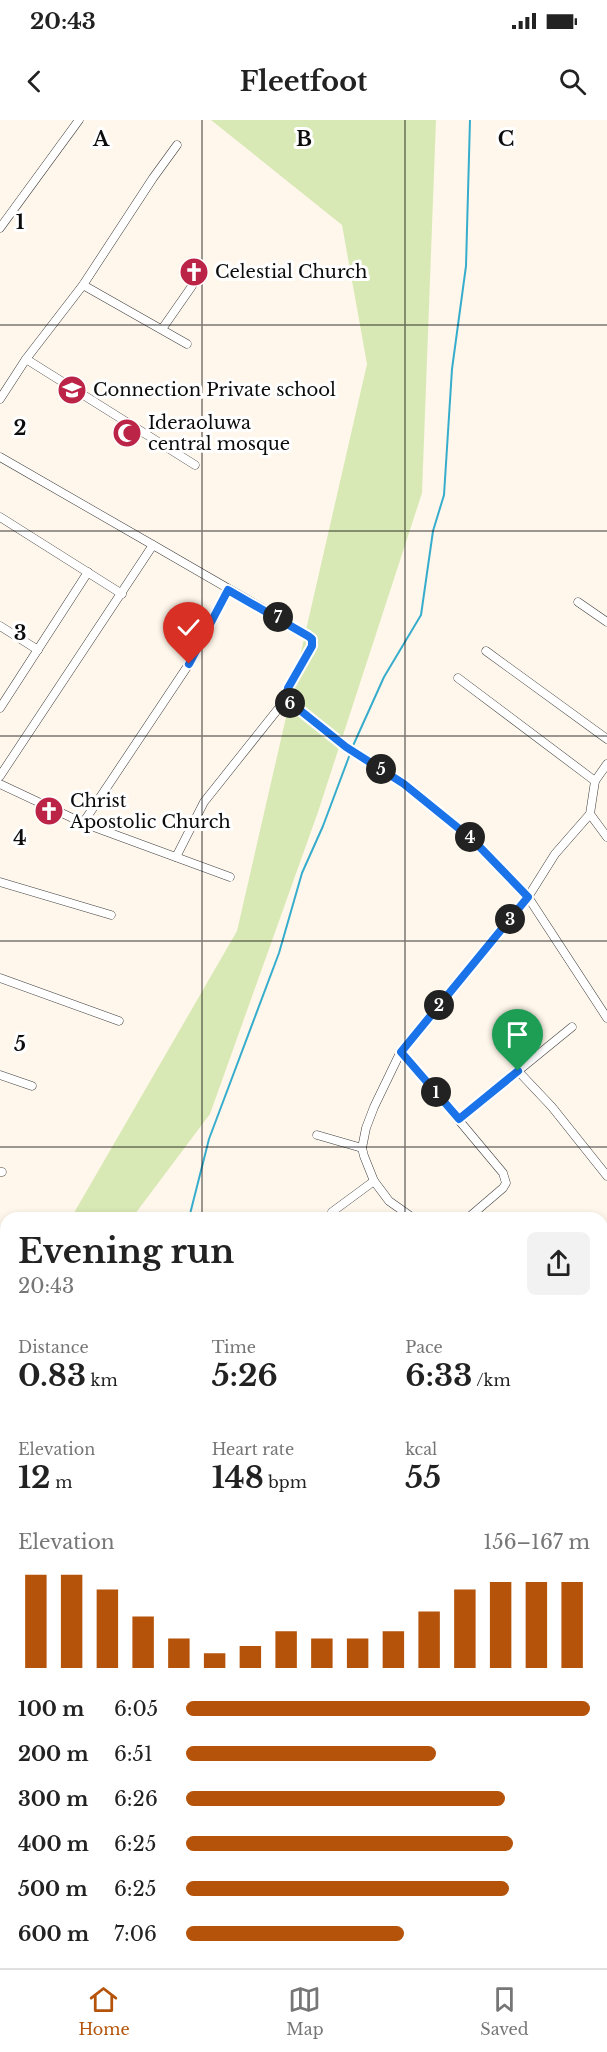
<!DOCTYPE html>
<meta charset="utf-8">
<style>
body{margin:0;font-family:"Libre Baskerville",serif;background:#f2f2f2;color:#222;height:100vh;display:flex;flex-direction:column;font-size:22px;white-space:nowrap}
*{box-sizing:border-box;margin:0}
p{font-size:20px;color:#767676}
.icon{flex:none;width:33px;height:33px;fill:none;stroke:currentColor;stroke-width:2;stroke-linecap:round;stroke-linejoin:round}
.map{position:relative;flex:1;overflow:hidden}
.details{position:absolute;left:0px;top:1092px;width:608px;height:756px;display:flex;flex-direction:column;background:#fff;border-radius:18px 18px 0 0;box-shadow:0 3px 9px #0003}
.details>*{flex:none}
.pin{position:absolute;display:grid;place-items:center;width:51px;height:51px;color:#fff;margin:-62px -26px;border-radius:50% 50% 50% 0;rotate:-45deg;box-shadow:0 0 6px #0007}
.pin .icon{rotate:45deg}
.km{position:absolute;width:30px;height:30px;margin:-15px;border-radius:50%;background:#222;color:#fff;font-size:16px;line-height:30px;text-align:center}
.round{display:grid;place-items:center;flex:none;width:63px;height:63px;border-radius:9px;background:#f2f2f2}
.head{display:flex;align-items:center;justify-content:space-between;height:102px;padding:0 18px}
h1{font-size:33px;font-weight:700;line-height:45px}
.figures{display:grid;grid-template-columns:repeat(3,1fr);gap:9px;height:102px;padding:6px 18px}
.figures div{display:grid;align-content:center}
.figures b{font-size:30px;font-weight:700}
.figures small{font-size:16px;font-weight:400}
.figures p{font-size:16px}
.chart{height:168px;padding:12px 18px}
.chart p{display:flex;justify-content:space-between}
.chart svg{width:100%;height:108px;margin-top:6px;stroke:#b45309;stroke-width:6}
ul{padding:0 18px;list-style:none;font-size:20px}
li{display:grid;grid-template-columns:96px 72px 1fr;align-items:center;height:45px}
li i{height:15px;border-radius:8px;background:#b45309}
.status{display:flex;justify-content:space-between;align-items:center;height:42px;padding:0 30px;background:#fff;direction:ltr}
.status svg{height:16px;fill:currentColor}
header{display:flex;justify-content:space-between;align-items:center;height:78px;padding:0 18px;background:#fff;font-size:27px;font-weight:700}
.tab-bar{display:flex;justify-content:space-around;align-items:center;height:84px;border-top:2px solid #e0e0e0;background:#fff;font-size:16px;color:#767676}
.tab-bar a{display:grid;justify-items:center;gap:3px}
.tab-bar .selected{color:#b45309}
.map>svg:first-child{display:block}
.green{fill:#d9e9b5}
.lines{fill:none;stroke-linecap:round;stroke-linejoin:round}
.stream{stroke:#37adcd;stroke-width:2}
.minor-casing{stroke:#3f3f3f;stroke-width:9}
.minor{stroke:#fff;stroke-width:8}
.route-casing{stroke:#fff;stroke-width:12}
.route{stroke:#1a73e8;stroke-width:8}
.grid{fill:none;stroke:#0c0c0c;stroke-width:1.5;stroke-opacity:0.55}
.labels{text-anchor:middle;stroke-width:6;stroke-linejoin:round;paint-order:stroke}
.poi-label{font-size:18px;fill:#0c0c0c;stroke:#fff;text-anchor:start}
.grid-label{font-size:20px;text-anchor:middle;font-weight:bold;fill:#0c0c0c;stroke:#fff;stroke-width:6;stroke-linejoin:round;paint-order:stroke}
</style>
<div class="status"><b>20:43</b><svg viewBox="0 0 49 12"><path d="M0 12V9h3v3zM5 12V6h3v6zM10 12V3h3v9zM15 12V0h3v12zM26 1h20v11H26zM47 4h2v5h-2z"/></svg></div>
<header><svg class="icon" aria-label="back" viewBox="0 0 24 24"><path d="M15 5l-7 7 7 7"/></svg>Fleetfoot<svg class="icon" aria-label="search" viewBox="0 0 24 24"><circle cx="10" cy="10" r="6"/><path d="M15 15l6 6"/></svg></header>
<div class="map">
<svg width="607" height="1848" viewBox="0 0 607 1848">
<rect width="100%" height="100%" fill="#fff7eb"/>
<g class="green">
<polygon points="211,0 436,0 422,373 318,692 210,994 132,1098 71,1098 237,811 367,244 342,105"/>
<polygon points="6,1224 6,1292 0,1313 0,1247"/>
</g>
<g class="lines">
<g class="stream">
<polyline points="352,628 384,557 421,495 433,411 444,375 452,249 466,146 470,0"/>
<polyline points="189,1098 209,1019 279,833 302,753 323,706 350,634"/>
<path d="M0 1575C5 1563 0 1552 6 1540"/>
</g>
<g class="minor-casing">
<g id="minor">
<polyline points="0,108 79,0"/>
<polyline points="83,165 187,224"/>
<polyline points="162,209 192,166"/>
<polyline points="26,239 195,345"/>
<polyline points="0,279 26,239 83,165 153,58 177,25"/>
<polyline points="0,337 153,425 0,656"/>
<polyline points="0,397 122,474"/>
<path d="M153 425 262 488 312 519C312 541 285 557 286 579L346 627 403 664 473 720 528 777 607 898"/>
<polyline points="578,482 607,502"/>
<polyline points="0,506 38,530"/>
<polyline points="486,531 607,619"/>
<polyline points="458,558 595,661"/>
<polyline points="0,588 88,452"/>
<polyline points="0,664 83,703 230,757"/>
<polyline points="590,694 607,717"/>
<polyline points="83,703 189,544 228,470"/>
<polyline points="176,737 204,682 286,579"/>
<polyline points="0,762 111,795"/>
<polyline points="0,858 119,901"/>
<polyline points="401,931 503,1053 506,1063 503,1068 468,1098"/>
<polyline points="518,951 552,987 607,1056"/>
<polyline points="0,955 32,966"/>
<polyline points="459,999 572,907"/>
<polyline points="317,1015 362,1028"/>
<polyline points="0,1052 2,1052"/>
<polyline points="332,1092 374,1061"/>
<polyline points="413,1098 389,1081 374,1061 364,1036 362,1028 366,1008 374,987 401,931 528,777 555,734 590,694 595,661 607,644"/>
<polyline points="0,1137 6,1138"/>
<polyline points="602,1145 607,1141"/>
<polyline points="602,1168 607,1179"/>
<polyline points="602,1374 607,1378"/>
<polyline points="602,1498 607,1502"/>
<polyline points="602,1608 607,1611"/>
<polyline points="0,1634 6,1636"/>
<polyline points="602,1717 607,1720"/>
<polyline points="602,1793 607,1796"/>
<polyline points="162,1842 177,1848"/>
<polyline points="283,1842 294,1848"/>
<polyline points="479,1842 490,1848"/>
<polyline points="114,1848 117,1842"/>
<polyline points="382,1848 386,1842"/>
</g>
</g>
<use href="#minor" class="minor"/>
</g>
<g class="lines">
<g class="route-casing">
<polyline id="route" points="189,544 228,470 308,516 312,519 312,526 288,568 286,579 346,627 404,664 473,720 528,777 401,932 459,999 518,951"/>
</g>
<use href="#route" class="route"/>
</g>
<path class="grid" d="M202 0V1098M405 0V1098M0 205H607M0 411H607M0 616H607M0 821H607M0 1027H607M0 1232H6M602 1232H607M0 1437H6M602 1437H607M0 1643H6M602 1643H607M202 1842V1848M405 1842V1848"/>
<defs>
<g id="church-disc" transform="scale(1.5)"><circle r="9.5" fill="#bc2447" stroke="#fff"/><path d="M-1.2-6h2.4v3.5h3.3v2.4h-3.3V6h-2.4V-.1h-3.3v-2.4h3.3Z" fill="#fff"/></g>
<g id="school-disc" transform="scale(1.5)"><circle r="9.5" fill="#bc2447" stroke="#fff"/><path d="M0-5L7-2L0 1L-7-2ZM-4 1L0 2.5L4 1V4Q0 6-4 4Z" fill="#fff"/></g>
<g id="mosque-disc" transform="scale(1.5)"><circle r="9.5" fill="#bc2447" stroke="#fff"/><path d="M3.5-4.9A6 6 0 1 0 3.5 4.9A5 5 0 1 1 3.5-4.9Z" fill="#fff"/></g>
</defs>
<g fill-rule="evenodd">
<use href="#church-disc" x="194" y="152"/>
<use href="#school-disc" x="72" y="270"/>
<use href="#mosque-disc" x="127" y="313"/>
<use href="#church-disc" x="49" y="691"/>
</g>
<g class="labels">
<g class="poi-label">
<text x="215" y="158">Celestial Church</text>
<text x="93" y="276">Connection Private school</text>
<text x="148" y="309">Ideraoluwa<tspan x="148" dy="21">central mosque</tspan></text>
<text x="70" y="687">Christ<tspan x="70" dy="21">Apostolic Church</tspan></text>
</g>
</g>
<g class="grid-label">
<text x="101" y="26">A</text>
<text x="304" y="26">B</text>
<text x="506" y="26">C</text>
<text x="20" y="109">1</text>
<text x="20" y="315">2</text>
<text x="20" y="520">3</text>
<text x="20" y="725">4</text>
<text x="20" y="931">5</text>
</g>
</svg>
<div class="pin" style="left:518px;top:951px;background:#1e9e55"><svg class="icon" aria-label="arrive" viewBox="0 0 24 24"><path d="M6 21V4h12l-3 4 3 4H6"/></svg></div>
<div class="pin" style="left:189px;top:544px;background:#d93025"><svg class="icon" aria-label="check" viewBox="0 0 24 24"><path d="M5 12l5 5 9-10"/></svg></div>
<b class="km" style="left:436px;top:972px">1</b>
<b class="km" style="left:439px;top:885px">2</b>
<b class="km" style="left:510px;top:799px">3</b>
<b class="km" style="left:470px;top:717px">4</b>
<b class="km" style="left:381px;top:649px">5</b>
<b class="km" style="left:290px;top:583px">6</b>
<b class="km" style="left:278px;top:497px">7</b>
<section class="details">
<div class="head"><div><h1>Evening run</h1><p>20:43</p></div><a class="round"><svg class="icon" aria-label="share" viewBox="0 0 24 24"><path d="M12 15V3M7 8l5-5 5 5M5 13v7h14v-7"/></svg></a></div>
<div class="figures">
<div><p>Distance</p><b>0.83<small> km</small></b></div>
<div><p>Time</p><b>5:26</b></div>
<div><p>Pace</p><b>6:33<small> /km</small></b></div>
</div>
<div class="figures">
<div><p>Elevation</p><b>12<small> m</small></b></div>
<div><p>Heart rate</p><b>148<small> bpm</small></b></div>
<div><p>kcal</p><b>55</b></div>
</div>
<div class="chart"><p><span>Elevation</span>156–167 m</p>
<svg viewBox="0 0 160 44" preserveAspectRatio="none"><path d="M5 44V6M15 44V6M25 44V12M35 44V23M45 44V32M55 44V38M65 44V35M75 44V29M85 44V32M95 44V32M105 44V29M115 44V21M125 44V12M135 44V9M145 44V9M155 44V9"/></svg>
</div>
<ul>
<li><b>100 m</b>6:05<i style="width:100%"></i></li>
<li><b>200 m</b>6:51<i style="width:62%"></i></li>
<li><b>300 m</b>6:26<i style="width:79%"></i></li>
<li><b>400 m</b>6:25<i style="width:81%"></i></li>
<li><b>500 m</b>6:25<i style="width:80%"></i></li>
<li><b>600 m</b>7:06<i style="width:54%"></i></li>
</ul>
</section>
</div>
<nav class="tab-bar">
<a class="selected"><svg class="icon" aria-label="home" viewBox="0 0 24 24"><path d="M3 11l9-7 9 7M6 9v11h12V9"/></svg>Home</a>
<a><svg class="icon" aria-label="map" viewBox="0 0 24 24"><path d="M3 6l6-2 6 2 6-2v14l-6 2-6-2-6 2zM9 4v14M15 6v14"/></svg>Map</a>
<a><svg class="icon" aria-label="saved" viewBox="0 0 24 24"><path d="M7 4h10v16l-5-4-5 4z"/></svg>Saved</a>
</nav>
